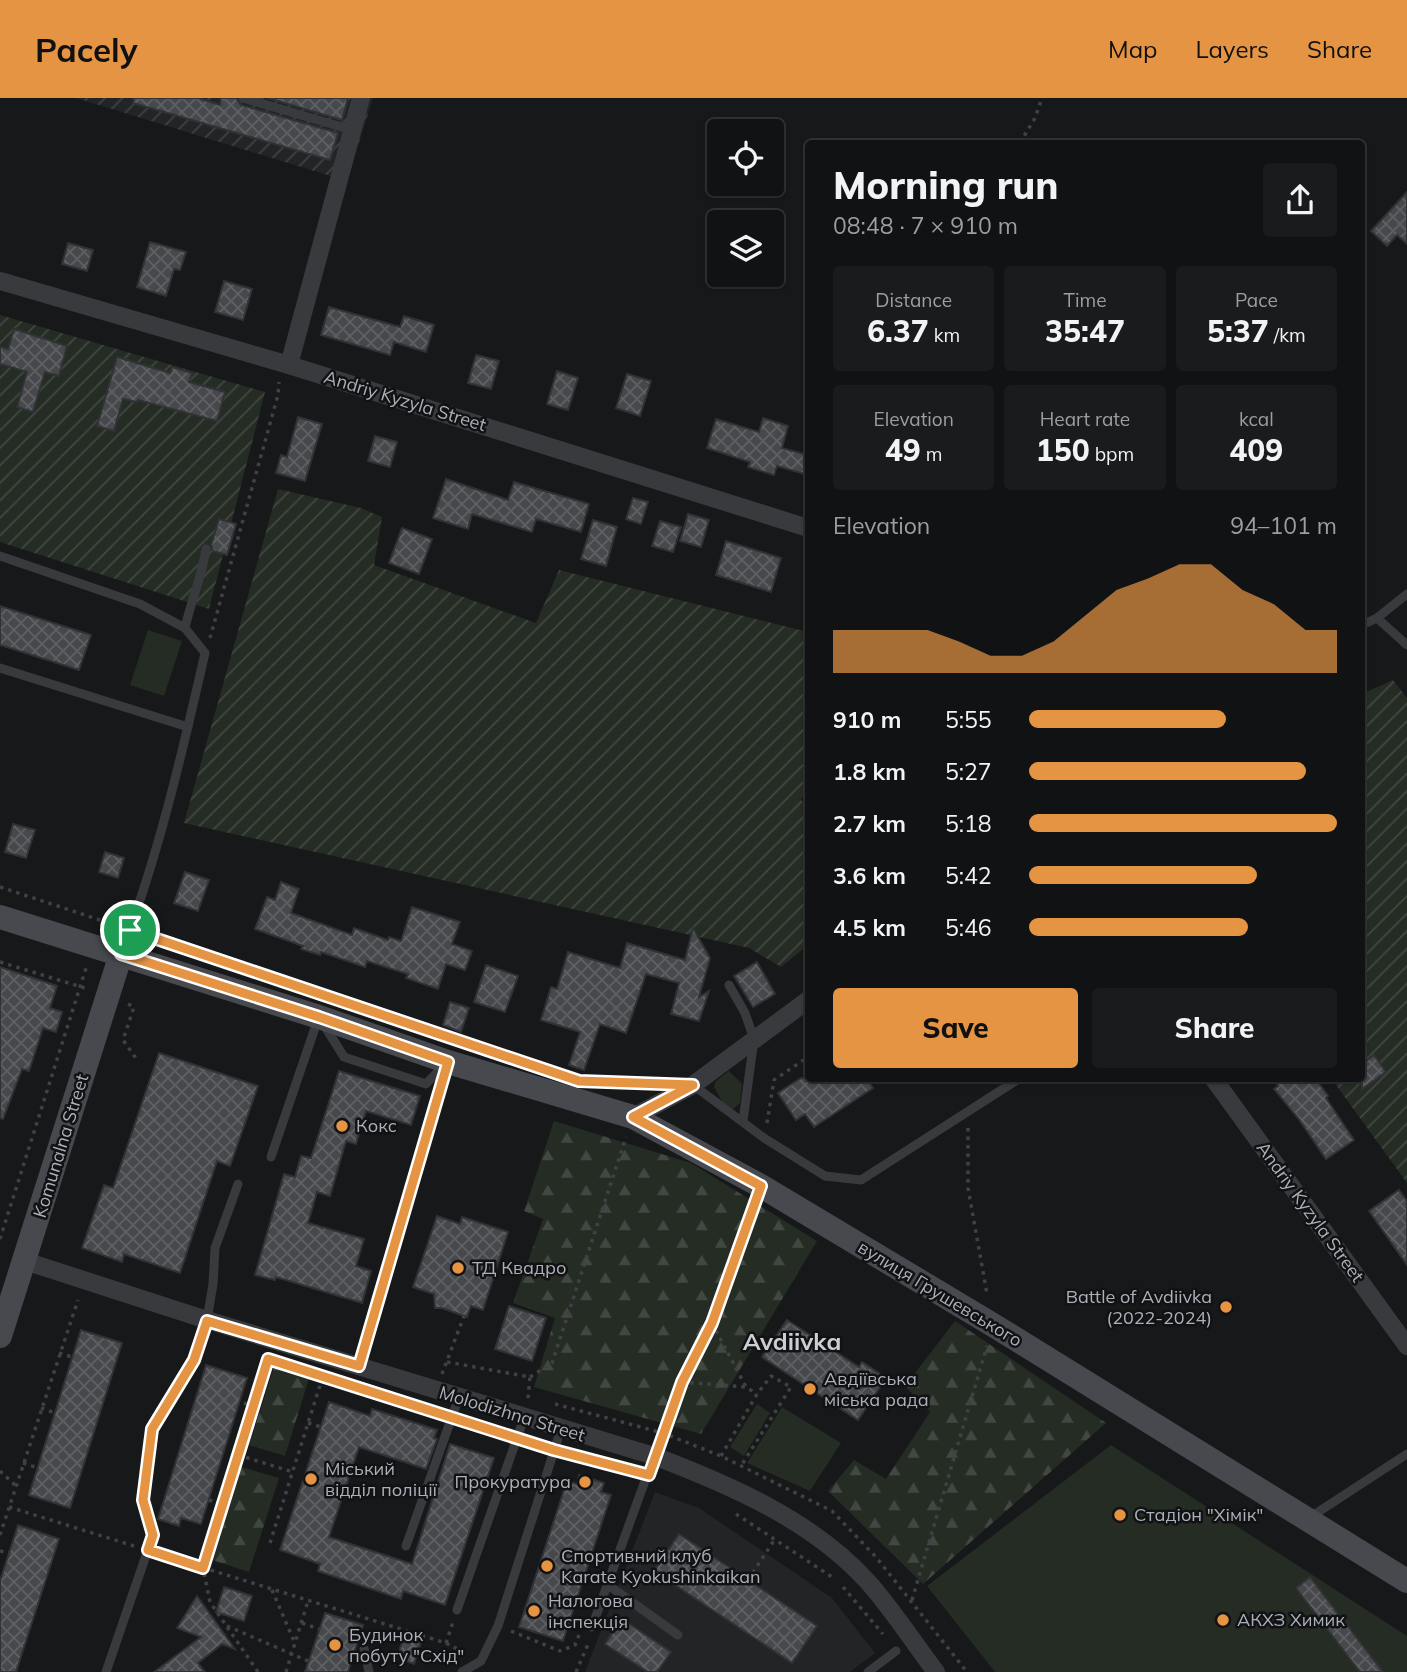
<!DOCTYPE html>
<meta charset="utf-8">
<style>
body{margin:0;font-family:Mulish,sans-serif;background:#1a1b1c;color:#f1f3f6;height:100vh;display:flex;flex-direction:column;font-size:26px;white-space:nowrap}
*{box-sizing:border-box;margin:0}
p{font-size:23px;color:#9c9ea0}
.icon{flex:none;width:38px;height:38px;fill:none;stroke:currentColor;stroke-width:2;stroke-linecap:round;stroke-linejoin:round}
.map{position:relative;flex:1;overflow:hidden}
.side{position:absolute;left:805px;top:42px;width:560px;height:942px;display:flex;flex-direction:column;background:#111213;border-radius:7px;box-shadow:0 2px 5px #0004,0 0 0 2px #303233}
.side>*{flex:none}
.fabs{position:absolute;left:707px;top:21px;display:grid;gap:14px}
.fabs a{display:grid;place-items:center;width:77px;height:77px;border-radius:7px;background:#111213;box-shadow:0 2px 5px #0004,0 0 0 2px #303233;font-size:35px}
.pin{position:absolute;display:grid;place-items:center;width:60px;height:60px;color:#fff;margin:-30px;border:4px solid #fff;border-radius:50%;box-shadow:0 2px 7px #0007}
.round{display:grid;place-items:center;flex:none;width:74px;height:74px;border-radius:7px;background:#1a1b1c}
.summary{display:flex;align-items:center;justify-content:space-between;height:119px;padding:0 28px}
h1{font-size:38px;font-weight:800;line-height:52px}
.figures{display:grid;grid-template-columns:repeat(3,1fr);gap:10px;height:119px;padding:7px 28px}
.figures div{display:grid;align-content:center;border-radius:7px;background:#1a1b1c;text-align:center}
.figures b{font-size:30px;font-weight:800}
.figures small{font-size:19px;font-weight:400}
.figures p{font-size:19px}
.chart{height:196px;padding:14px 28px}
.chart p{display:flex;justify-content:space-between}
.chart svg{width:100%;height:126px;margin-top:7px;fill:#e59443;opacity:.7}
.action{display:flex;gap:14px;margin-top:auto;padding:14px 28px}
.action a{flex:1;height:80px;border-radius:7px;background:#e59443;color:#111;font-size:28px;font-weight:800;line-height:80px;text-align:center}
.action a+a{background:#1a1b1c;color:#f1f3f6}
ul{padding:0 28px;list-style:none;font-size:23px}
li{display:grid;grid-template-columns:112px 84px 1fr;align-items:center;height:52px}
li i{height:18px;border-radius:9px;background:#e59443}
header{display:flex;align-items:center;gap:42px;box-sizing:border-box;height:98px;padding:0 35px;background:#e59443;color:#111}
header strong{font-size:33px}
nav{display:flex;gap:38px;margin-inline-start:auto;font-size:24px}
.map>svg:first-child{display:block}
.built{fill:#232426}
.industrial{fill:url(#industrial-furrows)}
.grass{fill:#242c24}
.forest{fill:url(#forest-firs)}
.garden{fill:url(#garden-furrows)}
.building{fill:url(#building-cross-hatch);stroke:#313235;stroke-width:2}
.lines{fill:none;stroke-linecap:round;stroke-linejoin:round}
.path{stroke:#3f4145;stroke-width:3.5;stroke-dasharray:3.5 5;stroke-linecap:butt}
.lane{stroke:#383a3e;stroke-width:9}
.street{stroke:#383a3e;stroke-width:18}
.secondary{stroke:#47494e;stroke-width:24}
.route-casing{stroke:#fff;stroke-width:14}
.route{stroke:#e59443;stroke-width:9}
.poi-dot{fill:#e59443;stroke:#121214;stroke-width:2.5}
.labels{text-anchor:middle;stroke-width:5;stroke-linejoin:round;paint-order:stroke}
.street-label{font-size:18px;fill:#aab1b8;stroke:#121214}
.poi-label{font-size:18px;fill:#aab1b8;stroke:#121214;text-anchor:start}
.district-label{font-size:24px;font-weight:bold;fill:#cbcfd4;stroke:#121214}
</style>
<header>
<strong>Pacely</strong>
<nav><a>Map</a><a>Layers</a><a>Share</a></nav>
</header>
<div class="map">
<svg width="1407" height="1574" viewBox="0 0 1407 1574">
<defs>
<pattern id="industrial-furrows" width="10" height="10" patternUnits="userSpaceOnUse" patternTransform="scale(1.75)"><rect width="10" height="10" fill="#232426"/><path d="M-1 1l2-2M0 10L10 0M9 11l2-2" fill="none" stroke="#404143"/></pattern>
<pattern id="forest-firs" width="22" height="20" patternUnits="userSpaceOnUse" patternTransform="scale(1.75)"><rect width="22" height="20" fill="#242c24"/><path d="M5 1l3.5 6h-7zM16 11l3.5 6h-7z" fill="#414842"/></pattern>
<pattern id="garden-furrows" width="10" height="10" patternUnits="userSpaceOnUse" patternTransform="scale(1.75)"><rect width="10" height="10" fill="#242c24"/><path d="M-1 1l2-2M0 10L10 0M9 11l2-2" fill="none" stroke="#414842"/></pattern>
<pattern id="building-cross-hatch" width="8" height="8" patternUnits="userSpaceOnUse" patternTransform="scale(1.75)"><rect width="8" height="8" fill="#46484c"/><path d="M0 0l8 8M0 8l8-8" fill="none" stroke="#5e6064"/></pattern>
</defs>
<rect width="100%" height="100%" fill="#171819"/>
<polygon class="built" points="655,1394 699,1410 832,1500 875,1555 850,1574 585,1574"/>
<polygon class="industrial" points="76,0 373,0 347,83"/>
<g class="grass">
<polygon points="148,532 182,543 164,598 130,587"/>
<polygon points="729,973 742,986 740,1005 733,1011 723,1005 714,989 716,983"/>
<polygon points="757,1306 770,1315 744,1358 730,1349"/>
<polygon points="782,1309 841,1345 810,1393 747,1365"/>
<polygon points="1111,1347 1407,1538 1407,1574 995,1574 927,1488"/>
</g>
<g class="forest">
<polygon points="554,1023 691,1065 817,1143 701,1336 534,1289 555,1220 513,1205 543,1121 524,1113"/>
<polygon points="955,1223 1106,1325 923,1486 828,1393 854,1362 886,1381 930,1314 905,1288"/>
<polygon points="275,1266 310,1277 285,1358 249,1347"/>
<polygon points="241,1369 279,1380 249,1474 212,1462"/>
</g>
<g class="garden">
<polygon points="0,217 265,294 209,511 0,444"/>
<polygon points="278,391 361,410 382,419 374,467 536,525 559,472 808,534 808,695 801,701 808,714 808,847 781,869 749,850 184,725"/>
<polygon points="1393,582 1407,600 1407,1085 1331,980 1362,980 1362,596"/>
</g>
<g class="building">
<polygon points="134,0 198,0 220,7 221,0 236,0 241,7 338,35 330,62 133,5"/>
<polygon points="268,0 348,0 342,22"/>
<polygon points="1407,94 1407,146 1397,137 1387,148 1371,133"/>
<polygon points="150,144 186,154 180,172 174,171 166,198 137,189"/>
<polygon points="68,145 93,152 87,173 62,166"/>
<polygon points="224,183 252,191 243,222 215,214"/>
<polygon points="329,209 400,229 404,218 434,227 426,254 394,244 390,257 321,237"/>
<polygon points="14,231 67,248 59,278 45,274 33,314 17,309 27,274 0,266 0,249 8,251"/>
<polygon points="476,257 499,263 491,291 468,285"/>
<polygon points="117,259 170,275 172,269 192,275 189,284 225,294 217,323 138,302 137,304 123,301 114,333 97,328"/>
<polygon points="557,273 578,280 568,312 547,306"/>
<polygon points="627,276 651,283 640,318 616,310"/>
<polygon points="298,319 322,326 305,383 276,375 281,357 287,359"/>
<polygon points="763,320 788,328 782,350 808,357 808,377 777,368 774,377 748,369 750,364 707,350 716,321 759,334"/>
<polygon points="375,338 397,344 390,369 368,363"/>
<polygon points="446,381 508,402 514,384 589,406 581,434 536,421 532,434 472,416 468,431 433,420"/>
<polygon points="633,400 648,404 641,426 626,421"/>
<polygon points="688,416 709,422 701,449 680,443"/>
<polygon points="219,421 236,426 227,457 213,453 211,447"/>
<polygon points="593,422 617,429 606,468 581,461"/>
<polygon points="660,423 681,429 673,454 652,448"/>
<polygon points="402,430 432,441 419,476 389,465"/>
<polygon points="726,443 781,460 771,494 716,477"/>
<polygon points="0,508 91,537 79,572 0,547"/>
<polygon points="13,726 35,732 26,760 5,754"/>
<polygon points="105,754 124,760 118,780 99,774"/>
<polygon points="185,774 209,782 198,813 174,805"/>
<polygon points="281,784 299,791 291,815 352,837 354,830 388,842 389,839 401,843 412,809 460,824 452,846 472,853 465,872 446,866 438,891 406,880 408,876 367,863 365,869 321,854 320,857 301,851 303,848 255,831 267,799 275,802"/>
<polygon points="693,830 710,860 699,899 709,893 699,923 671,916 679,885 646,876 626,935 600,926 584,972 569,967 580,934 541,922 551,889 557,891 568,854 620,870 627,845 685,862"/>
<polygon points="757,864 775,896 753,909 734,878"/>
<polygon points="486,867 518,878 505,914 474,904"/>
<polygon points="0,869 57,888 50,910 62,914 56,934 43,930 29,973 22,971 3,1021 0,1020"/>
<polygon points="450,904 469,910 461,934 443,927"/>
<polygon points="159,955 258,988 230,1068 217,1063 180,1175 124,1156 122,1164 82,1150 104,1087 113,1090"/>
<polygon points="1374,957 1386,974 1362,991 1362,966"/>
<polygon points="339,973 420,998 411,1027 366,1013 356,1046 346,1043 330,1098 317,1094 308,1125 364,1141 356,1168 371,1173 362,1205 276,1179 275,1182 255,1177 284,1076 295,1079 301,1058 311,1060"/>
<polygon points="801,980 866,980 873,990 814,1029 805,1016 796,1022 778,995"/>
<polygon points="1273,980 1315,980 1328,998 1326,1000 1354,1042 1326,1061 1298,1020 1274,991 1278,988"/>
<polygon points="1399,1092 1407,1103 1407,1167 1369,1113"/>
<polygon points="437,1118 460,1126 462,1119 508,1134 483,1212 471,1208 467,1219 442,1210 435,1210 434,1196 413,1189"/>
<polygon points="509,1208 546,1220 532,1263 495,1251"/>
<polygon points="787,1222 859,1269 862,1264 886,1280 858,1322 762,1259"/>
<polygon points="81,1232 122,1245 70,1410 29,1397"/>
<polygon points="206,1267 247,1280 201,1426 181,1420 179,1428 158,1421"/>
<polygon points="329,1304 370,1318 372,1311 437,1332 434,1340 437,1341 426,1371 359,1349 329,1439 412,1466 450,1346 494,1360 445,1507 403,1493 401,1501 318,1473 320,1466 280,1452"/>
<polygon points="579,1377 604,1385 601,1394 611,1397 563,1543 519,1529 567,1383 577,1386"/>
<polygon points="18,1427 59,1441 16,1574 0,1574 0,1483"/>
<polygon points="679,1436 817,1528 792,1565 654,1473"/>
<polygon points="1310,1479 1383,1574 1360,1574 1296,1490"/>
<polygon points="224,1489 252,1498 244,1523 216,1514"/>
<polygon points="197,1498 235,1551 222,1546 198,1565 205,1574 154,1574 201,1539 177,1530"/>
<polygon points="325,1515 363,1527 348,1574 305,1574"/>
<polygon points="622,1521 671,1554 657,1574 648,1574 605,1546"/>
<polygon points="404,1538 421,1544 414,1566 397,1560"/>
</g>
<g class="lines">
<g class="path">
<polyline points="1020,45 1035,20 1042,0"/>
<polyline points="210,540 278,297 279,284"/>
<polyline points="0,789 118,828"/>
<polyline points="142,836 214,860"/>
<polyline points="0,864 88,891"/>
<polyline points="128,906 134,909 123,942 138,963"/>
<polyline points="597,984 653,986"/>
<polyline points="767,1025 774,982 808,959"/>
<polyline points="968,1030 968,1090 987,1196"/>
<polyline points="0,1141 87,867"/>
<polyline points="712,1225 746,1289 757,1296"/>
<polyline points="59,1255 72,1259"/>
<polyline points="447,1264 530,1279 528,1301"/>
<polyline points="442,1276 464,1218"/>
<polyline points="530,1279 552,1265 626,1039"/>
<polyline points="682,1284 746,1289"/>
<polyline points="244,1305 253,1308"/>
<polyline points="555,1306 663,1335 721,1358 832,1413 876,1459 967,1574"/>
<polyline points="41,1310 55,1315"/>
<polyline points="308,1325 321,1329"/>
<polyline points="482,1328 505,1336"/>
<polyline points="663,1334 682,1284 712,1225 754,1108"/>
<polyline points="569,1355 596,1362"/>
<polyline points="238,1357 293,1374"/>
<polyline points="721,1358 757,1296 771,1278 791,1289 741,1368"/>
<polyline points="23,1365 38,1370"/>
<polyline points="0,1373 16,1388"/>
<polyline points="209,1402 223,1406"/>
<polyline points="9,1409 134,1448"/>
<polyline points="736,1416 835,1481"/>
<polyline points="0,1437 78,1202"/>
<polyline points="270,1445 323,1278"/>
<polyline points="0,1453 9,1455"/>
<polyline points="162,1457 446,1545 467,1556"/>
<polyline points="748,1482 775,1441"/>
<polyline points="843,1489 883,1536"/>
<polyline points="272,1492 294,1543"/>
<polyline points="912,1502 987,1248"/>
<polyline points="302,1525 319,1531"/>
<polyline points="227,1528 308,1563"/>
<polyline points="511,1533 560,1553 575,1547 579,1537"/>
<polyline points="446,1545 453,1524"/>
<polyline points="258,1574 210,1504 203,1470 268,1261"/>
<polyline points="286,1574 308,1503"/>
<polyline points="576,1574 589,1544"/>
</g>
<g class="lane">
<polyline points="243,0 352,32"/>
<path d="M0 458 140 506 185 530 205 555C182 656 158 759 121 856"/>
<polyline points="1377,520 1407,547"/>
<polyline points="1362,527 1377,520 1407,496"/>
<path d="M185 530C191 503 202 478 206 451"/>
<polyline points="0,570 188,629"/>
<polyline points="729,887 745,915 754,941 743,1023"/>
<polyline points="324,927 344,959 426,986 444,967"/>
<polyline points="693,987 764,1040 825,1078 861,1082 1020,980"/>
<polyline points="271,1059 318,921"/>
<polyline points="359,1268 448,964"/>
<polyline points="1309,1420 1407,1356"/>
<polyline points="406,1448 459,1299"/>
<polyline points="608,1487 678,1537"/>
<polyline points="457,1512 524,1320"/>
<polyline points="592,1529 654,1358"/>
<polyline points="364,1551 369,1574"/>
<polyline points="106,1574 153,1437 143,1402 151,1331 194,1263 207,1222 213,1186 215,1150 238,1086"/>
<polyline points="462,1574 481,1563 498,1528 561,1331"/>
<polyline points="868,1574 896,1553"/>
</g>
<g class="street">
<polyline points="0,183 289,267 808,430"/>
<polyline points="289,267 361,0"/>
<polyline points="1213,980 1407,1248"/>
<polyline points="633,1019 693,987 808,902"/>
<path d="M25 1163 207 1222 654 1358C730 1387 812 1422 868 1484 893 1512 913 1544 936 1574"/>
</g>
<g class="secondary">
<polyline points="0,819 319,919 448,964 633,1019 761,1088 993,1227 1407,1483"/>
<polyline points="0,1238 121,856"/>
</g>
</g>
<g class="lines">
<g class="route-casing">
<polygon id="route" points="130,832 579,983 693,987 633,1019 761,1088 712,1225 682,1284 649,1377 554,1352 268,1261 203,1470 148,1452 153,1437 143,1402 152,1331 194,1262 207,1223 359,1268 448,964 319,919 121,856"/>
</g>
<use href="#route" class="route"/>
</g>
<g class="poi-dot">
<circle cx="342" cy="1028" r="7"/>
<circle cx="458" cy="1170" r="7"/>
<circle cx="1226" cy="1209" r="7"/>
<circle cx="810" cy="1291" r="7"/>
<circle cx="311" cy="1381" r="7"/>
<circle cx="585" cy="1384" r="7"/>
<circle cx="1120" cy="1417" r="7"/>
<circle cx="547" cy="1468" r="7"/>
<circle cx="534" cy="1513" r="7"/>
<circle cx="1223" cy="1522" r="7"/>
<circle cx="335" cy="1547" r="7"/>
</g>
<g class="labels">
<g class="street-label">
<text transform="translate(405 303) rotate(17)" y="6">Andriy Kyzyla Street</text>
<text transform="translate(61 1048) rotate(-73)" y="6">Komunalna Street</text>
<text transform="translate(1310 1114) rotate(54)" y="6">Andriy Kyzyla Street</text>
<text transform="translate(940 1196) rotate(31)" y="6">вулиця Грушевського</text>
<text transform="translate(512 1316) rotate(17)" y="6">Molodizhna Street</text>
</g>
<g class="poi-label">
<text x="356" y="1034">Кокс</text>
<text x="472" y="1176">ТД Квадро</text>
<text x="1212" y="1205" text-anchor="end">Battle of Avdiivka<tspan x="1212" dy="21">(2022-2024)</tspan></text>
<text x="824" y="1287">Авдіївська<tspan x="824" dy="21">міська рада</tspan></text>
<text x="325" y="1377">Міський<tspan x="325" dy="21">відділ поліції</tspan></text>
<text x="571" y="1390" text-anchor="end">Прокуратура</text>
<text x="1134" y="1423">Стадіон "Хімік"</text>
<text x="561" y="1464">Спортивний клуб<tspan x="561" dy="21">Karate Kyokushinkaikan</tspan></text>
<text x="548" y="1509">Налогова<tspan x="548" dy="21">інспекція</tspan></text>
<text x="1237" y="1528">АКХЗ Химик</text>
<text x="349" y="1543">Будинок<tspan x="349" dy="21">побуту "Схід"</tspan></text>
</g>
<g class="district-label">
<text x="792" y="1252">Avdiivka</text>
</g>
</g>
</svg>
<div class="fabs">
<a><svg class="icon" aria-label="locate" viewBox="0 0 24 24"><circle cx="12" cy="12" r="6"/><path d="M12 2v4M12 18v4M2 12h4M18 12h4"/></svg></a>
<a><svg class="icon" aria-label="layers" viewBox="0 0 24 24"><path d="M12 4l9 5-9 5-9-5zM3 14l9 5 9-5"/></svg></a>
</div>
<div class="pin" style="left:130px;top:832px;background:#1e9e55"><svg class="icon" aria-label="arrive" viewBox="0 0 24 24"><path d="M6 21V4h12l-3 4 3 4H6"/></svg></div>
<section class="side">
<div class="summary"><div><h1>Morning run</h1><p>08:48 · 7 × 910 m</p></div><a class="round"><svg class="icon" aria-label="share" viewBox="0 0 24 24"><path d="M12 15V3M7 8l5-5 5 5M5 13v7h14v-7"/></svg></a></div>
<div class="figures">
<div><p>Distance</p><b>6.37<small> km</small></b></div>
<div><p>Time</p><b>35:47</b></div>
<div><p>Pace</p><b>5:37<small> /km</small></b></div>
</div>
<div class="figures">
<div><p>Elevation</p><b>49<small> m</small></b></div>
<div><p>Heart rate</p><b>150<small> bpm</small></b></div>
<div><p>kcal</p><b>409</b></div>
</div>
<div class="chart"><p><span>Elevation</span>94–101 m</p>
<svg viewBox="0 0 160 44" preserveAspectRatio="none"><path d="M0 44V29L10 29L20 29L30 29L40 33L50 38L60 38L70 33L80 24L90 15L100 11L110 6L120 6L130 15L140 20L150 29L160 29V44z"/></svg>
</div>
<ul>
<li><b>910 m</b>5:55<i style="width:64%"></i></li>
<li><b>1.8 km</b>5:27<i style="width:90%"></i></li>
<li><b>2.7 km</b>5:18<i style="width:100%"></i></li>
<li><b>3.6 km</b>5:42<i style="width:74%"></i></li>
<li><b>4.5 km</b>5:46<i style="width:71%"></i></li>
</ul>
<div class="action"><a>Save</a><a>Share</a></div>
</section>
</div>
